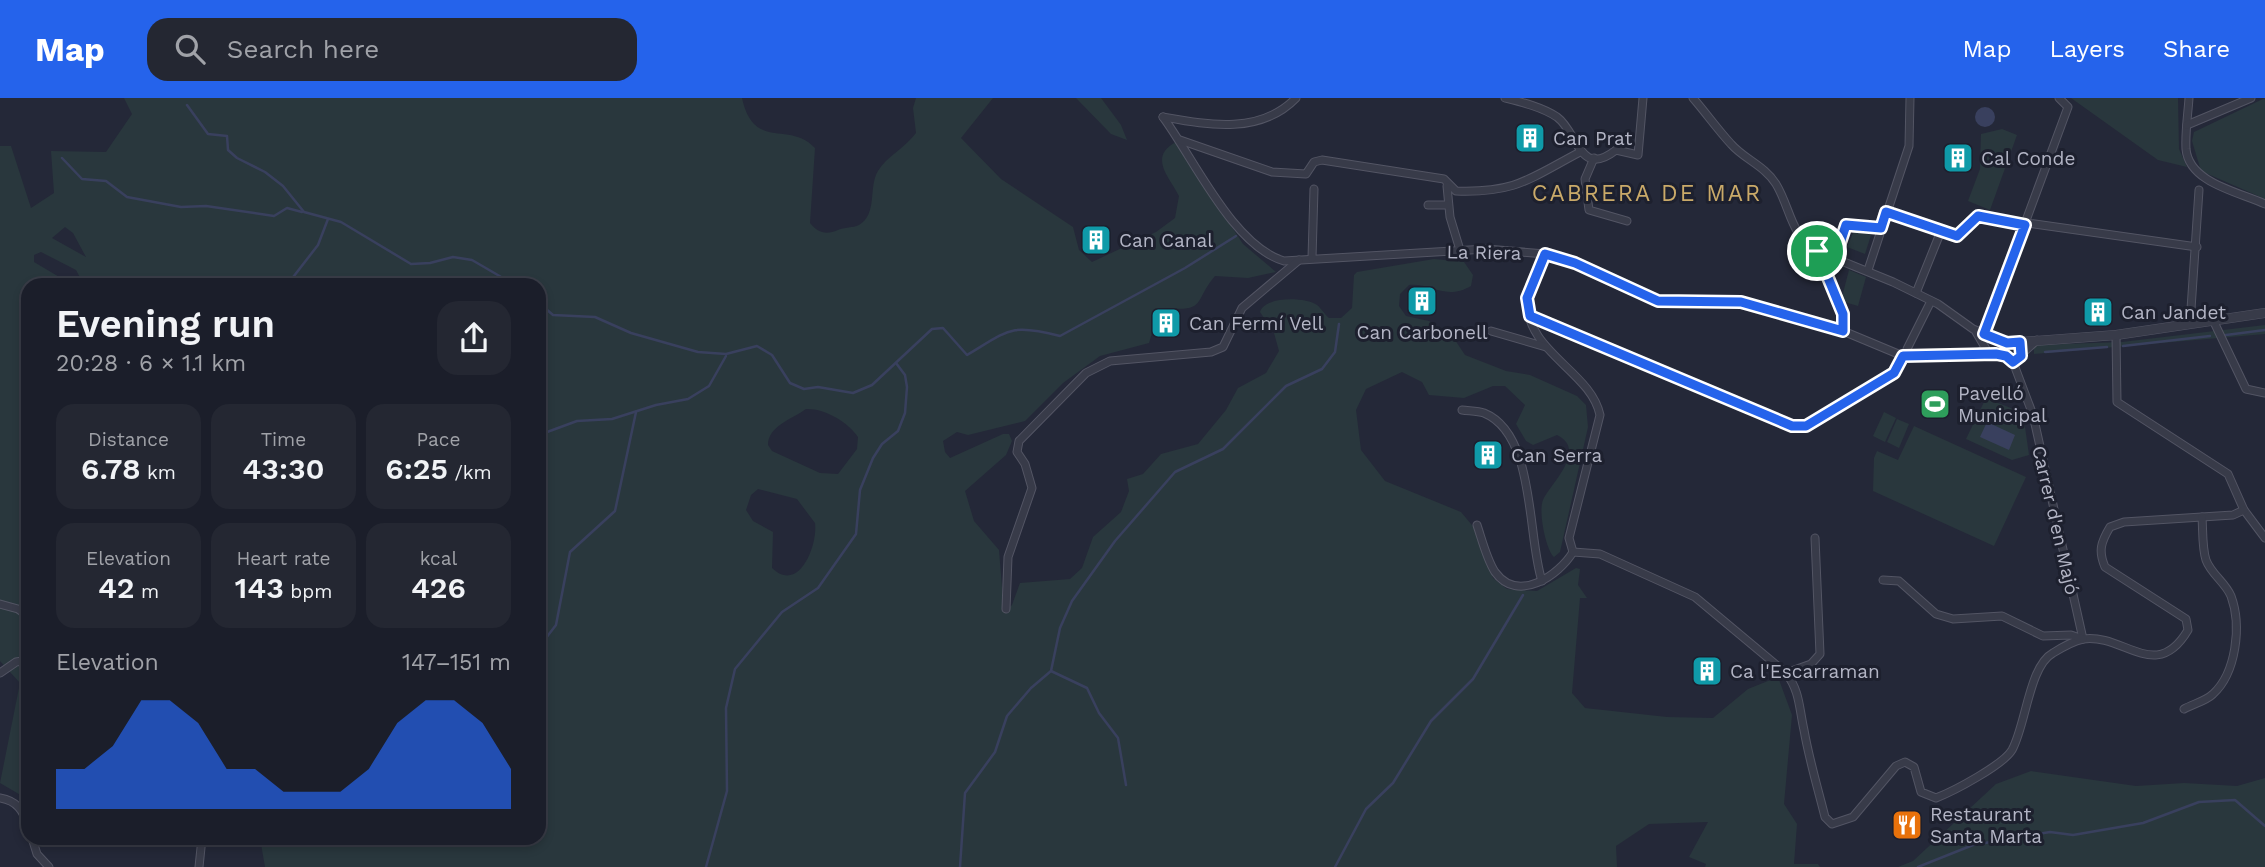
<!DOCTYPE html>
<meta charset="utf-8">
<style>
body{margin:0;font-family:"Work Sans",sans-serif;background:#242732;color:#f1f3f6;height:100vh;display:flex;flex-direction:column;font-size:26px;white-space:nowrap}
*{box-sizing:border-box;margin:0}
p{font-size:23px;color:#a0a2a8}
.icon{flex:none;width:38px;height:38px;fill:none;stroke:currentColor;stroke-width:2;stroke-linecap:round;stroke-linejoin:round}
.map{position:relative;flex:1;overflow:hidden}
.drawer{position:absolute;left:21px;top:180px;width:525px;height:567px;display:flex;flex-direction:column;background:#1b1e2a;border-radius:21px;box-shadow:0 4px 10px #0003,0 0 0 2px #393c47}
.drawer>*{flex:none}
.pin{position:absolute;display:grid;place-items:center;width:60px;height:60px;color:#fff;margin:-30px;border:4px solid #fff;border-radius:50%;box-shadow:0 2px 7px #0007}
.round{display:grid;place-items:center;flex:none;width:74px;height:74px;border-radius:21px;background:#242732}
.head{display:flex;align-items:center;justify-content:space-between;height:119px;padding:0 35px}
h1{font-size:38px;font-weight:600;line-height:52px}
.figures{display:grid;grid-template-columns:repeat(3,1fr);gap:10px;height:119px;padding:7px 35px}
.figures div{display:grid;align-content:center;border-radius:18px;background:#242732;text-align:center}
.figures b{font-size:30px;font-weight:600}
.figures small{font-size:19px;font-weight:400}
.figures p{font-size:19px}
.chart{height:196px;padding:14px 35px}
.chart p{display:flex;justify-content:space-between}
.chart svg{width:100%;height:126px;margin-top:7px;fill:#2563eb;opacity:.7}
header{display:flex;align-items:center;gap:42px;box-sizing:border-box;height:98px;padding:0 35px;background:#2563eb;color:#fff}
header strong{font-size:33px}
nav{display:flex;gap:38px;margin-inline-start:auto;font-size:24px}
.search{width:490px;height:63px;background:#242732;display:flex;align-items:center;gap:18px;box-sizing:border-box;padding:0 24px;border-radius:21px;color:#a0a2a8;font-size:26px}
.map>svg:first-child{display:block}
.green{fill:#29373d;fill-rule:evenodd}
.water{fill:#39405e}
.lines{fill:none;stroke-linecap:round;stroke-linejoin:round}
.stream{stroke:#39405e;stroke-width:2.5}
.minor-casing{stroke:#535564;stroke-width:9}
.tertiary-casing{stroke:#535564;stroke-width:10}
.minor{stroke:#383b49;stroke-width:7}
.tertiary{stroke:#383b49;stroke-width:9}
.route-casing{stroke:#fff;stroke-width:14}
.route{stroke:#2563eb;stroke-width:9}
.labels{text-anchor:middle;stroke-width:6;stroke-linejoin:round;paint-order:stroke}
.poi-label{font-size:19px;fill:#b3b5c5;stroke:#1d202e;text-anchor:start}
.street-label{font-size:19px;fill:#b3b5c5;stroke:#1d202e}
.quarter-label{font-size:23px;letter-spacing:2px;fill:#caaa69;stroke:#1d202e}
</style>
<header>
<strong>Map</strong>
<div class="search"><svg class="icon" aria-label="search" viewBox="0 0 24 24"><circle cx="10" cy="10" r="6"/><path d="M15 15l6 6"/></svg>Search here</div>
<nav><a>Map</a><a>Layers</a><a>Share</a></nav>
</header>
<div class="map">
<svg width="2265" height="769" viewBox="0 0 2265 769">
<rect width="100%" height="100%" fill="#242838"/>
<g class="green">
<path d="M124 0H742C754 54 789 22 815 50L810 125C818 135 826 137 838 132 844 129 853 130 859 127 878 116 868 89 878 73 886 59 905 50 916 35L913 10 916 0H993L961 40 1001 81 1073 129 1079 152 1092 164 1156 134 1175 120 1179 98C1169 79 1148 59 1176 44L1243 146 1276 174 1248 180 1215 178C1193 204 1207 214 1164 210L1158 215 1149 245 1100 258 1063 285 1025 323 968 337 957 334 943 343 945 354 950 360 1003 336H1009L1012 343 1006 357 965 393 974 423 999 452 1004 514 1012 507 1020 485 1070 481 1082 470 1093 439 1121 414 1129 393 1127 381 1143 376 1161 356 1198 346 1226 312 1238 290 1266 275 1279 253 1274 235 1260 214C1265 198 1305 199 1317 207 1321 210 1325 217 1329 220H1341L1352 210 1354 177 1357 174 1434 161 1464 164 1473 177 1471 188C1445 203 1432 185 1409 187L1400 196 1399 208 1406 218 1429 223 1451 236 1465 257 1506 273 1530 277 1577 298 1586 307 1588 329 1560 454 1554 459C1546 452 1538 413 1543 402 1551 385 1588 352 1557 337L1533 347 1526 343 1516 326 1525 307 1505 288H1493L1464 300 1429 297 1422 284 1402 274 1366 291 1356 312 1361 352 1385 383 1461 414 1476 432 1493 480 1507 491 1537 493 1576 470 1580 471 1578 487 1587 500H1580L1572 595 1585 610 1667 619 1713 620 1748 591 1778 579 1792 617 1784 706 1797 726 1794 766H1818L1820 769H1705L1706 766 1689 759 1708 724 1649 726 1616 748 1617 769H265L260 740H539V187H84L76 172 41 154 34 157V164L66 183V187H28V707L24 699 0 685 20 585 0 563V48H11L31 110 54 95 51 53 106 54 132 16ZM65 129 73 135 86 159 52 140ZM806 311C824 310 848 324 858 339L857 351 838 376 820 375 772 353 768 347C768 328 792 321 806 311ZM758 391 797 401 815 425C818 447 799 496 772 470L773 434 753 423 746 412 751 397Z"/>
<polygon points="1076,0 1101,0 1121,27 1127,42 1111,36"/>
<polygon points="2071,0 2178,0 2179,51 2187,69 2158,62"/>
<polygon points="2265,0 2265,101 2201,73 2192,43 2194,34"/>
<polygon points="2002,31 2017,37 1990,112 1968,103 1980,71 1981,36"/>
<polygon points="1854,133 1871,137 1865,156 1847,149"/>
<polygon points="1849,172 1866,179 1858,208 1841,203"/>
<polygon points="2265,227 2265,236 2034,256 2034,247 2122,244"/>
<polygon points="1986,300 2023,315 2029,357 2012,362 1966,341"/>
<polygon points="1884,314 1896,320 1885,344 1873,338"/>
<polygon points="1897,321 1909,326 1899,350 1887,344"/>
<polygon points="1914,328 2026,379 1994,448 1873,393 1874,360 1877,353 1898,362"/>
<polygon points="2031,673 2136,688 2184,685 2237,688 2265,680 2265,769 1898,769 1913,763 1996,686"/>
</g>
<g class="water">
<circle cx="1985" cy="19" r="10"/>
<polygon points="1987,324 2015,337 2009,352 1980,339"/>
</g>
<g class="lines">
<g class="stream">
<polyline points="187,7 208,36 227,38 228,52 237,60 265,74 283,88 304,114 341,124 411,166 430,165 453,159 472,162 515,187"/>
<polyline points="62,60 82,81 106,83 127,99 181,109 206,108 274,118 287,110 302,114"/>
<polyline points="287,187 318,147 328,121"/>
<path d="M539 205 553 217 595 219 631 235 698 254 726 256 757 248 772 257 790 285 804 291 818 289 853 295 872 287 932 231 943 230 967 257C1009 232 1010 225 1060 238L1185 170 1236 138"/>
<polyline points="2226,237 2265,232"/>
<polyline points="2123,248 2210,238"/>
<polyline points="2045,254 2107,249"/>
<polyline points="539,337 577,323 612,321 656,307 688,301 709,288 726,258"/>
<polyline points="539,549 556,527 570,454 615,413 636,314"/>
<polyline points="1051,573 1087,590 1099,615 1118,640 1126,687"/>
<polyline points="706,769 727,693 726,610 735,571 782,514 818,490 856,436 860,392 873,360 882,346 898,333 905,315 907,289 905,277 896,265"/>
<polyline points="960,769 965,695 995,654 1007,618 1031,590 1051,573 1060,530 1072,503 1115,443 1175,374 1223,351 1286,288 1322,271 1335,254 1339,226"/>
<polyline points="1335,769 1366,711 1393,685 1431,623 1473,581 1523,497"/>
<polyline points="1918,769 1973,747 2050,734 2073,737 2143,725 2199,704 2235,702 2265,728"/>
</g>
<g class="minor-casing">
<g id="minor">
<path d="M1505 0C1521 4 1542 9 1557 19 1578 34 1579 81 1616 52L1638 57 1643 0"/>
<path d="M1693 0C1706 15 1718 32 1731 46 1744 61 1765 68 1776 86 1791 111 1790 137 1817 153L1893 184 1938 206 1973 231 2007 245 1996 256"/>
<path d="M2189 0C2188 16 2185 34 2186 51 2189 85 2239 94 2265 106"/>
<path d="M1163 19C1194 61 1233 148 1284 163L1486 151 1545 156 1575 165 1658 203 1741 204 1843 233 1903 258 1996 256 2006 258 2013 264"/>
<path d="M1163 19C1208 27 1260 37 1296 0"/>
<polyline points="2187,27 2251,0"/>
<path d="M1180 42 1272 74 1306 76 1314 64 1322 62 1444 81 1456 93C1516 95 1529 81 1580 54"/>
<polyline points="1594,60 1585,81 1589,112 1627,123"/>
<polyline points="1447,88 1450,119 1460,152"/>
<polyline points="1428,107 1448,107"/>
<polyline points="1886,114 1957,138 1978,118 2197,149"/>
<polyline points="1817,153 1843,216 1843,233"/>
<path d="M1545 156C1540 169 1528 188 1527 201 1525 254 1591 273 1600 317L1569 440 1573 454"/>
<polyline points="1312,160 1314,91"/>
<polyline points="1835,160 1846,127 1881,130"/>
<polyline points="1868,172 1909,48 1910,0"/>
<polyline points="1916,195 1941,133"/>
<polyline points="1530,218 1792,328 1806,328 1893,275 1903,258"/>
<polyline points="2213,222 2246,291 2265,295"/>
<polyline points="2190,226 2199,92"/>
<polyline points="1491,233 1546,249"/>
<polyline points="1976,234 1986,251 1977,255"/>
<polyline points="1984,236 2068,9 2059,0"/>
<polyline points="2116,237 2117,304 2228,376 2244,412 2265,440"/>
<polyline points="1907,251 1931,203"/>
<polyline points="2013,264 2033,317 2083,541"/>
<polyline points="2013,264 2037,242"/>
<path d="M1462 312C1469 313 1478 313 1484 315 1536 336 1527 439 1542 483"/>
<path d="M1477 427C1482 442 1487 462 1495 474 1518 506 1559 477 1573 454"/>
<path d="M1573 454 1600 456 1695 499 1786 575C1800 593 1799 610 1804 632 1809 661 1818 691 1825 719L1832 726 1853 719 1896 668 1905 664 1914 669 1921 694 1936 700C1954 693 2003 667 2012 652 2026 627 2029 568 2053 555 2061 550 2074 543 2083 541 2124 535 2156 586 2188 532L2186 521 2105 469C2098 453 2101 444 2110 429L2124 424 2233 417 2244 412"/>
<polyline points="1883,482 1899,483 1936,516 1953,521 2002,518 2043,538 2071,537 2083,541"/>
<polyline points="0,506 18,511 28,518"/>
<polyline points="1006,511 1008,459 1032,390 1025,366 1017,354 1019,343 1086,275 1110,263 1211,254 1223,249 1242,210 1299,162"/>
<polyline points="0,575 16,564 28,562"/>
<polyline points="1786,575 1811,566 1820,556 1815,440"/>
<path d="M2184 611C2193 606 2206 603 2213 596 2236 575 2242 528 2231 498 2225 484 2211 476 2206 462 2202 450 2203 433 2202 419"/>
<path d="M0 700C17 703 23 712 28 728"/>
<polyline points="32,740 37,756 49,769"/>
<polyline points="199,769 202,740"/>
</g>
</g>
<g class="tertiary-casing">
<polyline id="tertiary" points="2007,245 2116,237 2265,215"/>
</g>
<use href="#minor" class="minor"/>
<use href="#tertiary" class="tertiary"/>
</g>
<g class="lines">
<g class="route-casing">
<polygon id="route" points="1886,114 1957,138 1978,118 2025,127 1984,236 2007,245 2020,244 2021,258 2013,264 2006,258 1996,256 1903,258 1894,275 1806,328 1792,328 1530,218 1527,200 1545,156 1575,165 1658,203 1741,204 1843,233 1843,216 1817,153 1835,160 1846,127 1881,130"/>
</g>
<use href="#route" class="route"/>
</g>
<defs>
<g id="building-square" transform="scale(1.575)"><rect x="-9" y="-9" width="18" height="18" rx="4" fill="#0f9aa8" stroke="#1d202e"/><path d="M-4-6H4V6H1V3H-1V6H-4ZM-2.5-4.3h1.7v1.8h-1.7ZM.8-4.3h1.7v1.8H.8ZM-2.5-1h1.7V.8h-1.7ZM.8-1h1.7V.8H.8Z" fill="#fff"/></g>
<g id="stadium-square" transform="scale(1.575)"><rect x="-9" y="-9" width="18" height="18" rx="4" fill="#2e9e5b" stroke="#1d202e"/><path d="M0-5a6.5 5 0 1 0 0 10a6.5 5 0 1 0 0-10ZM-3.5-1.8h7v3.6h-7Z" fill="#fff"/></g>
<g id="restaurant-square" transform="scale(1.575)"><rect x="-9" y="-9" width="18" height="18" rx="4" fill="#e8710a" stroke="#1d202e"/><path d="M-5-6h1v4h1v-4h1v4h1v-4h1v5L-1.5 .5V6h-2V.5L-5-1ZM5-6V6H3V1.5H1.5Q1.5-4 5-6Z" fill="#fff"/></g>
</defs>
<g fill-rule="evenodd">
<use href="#building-square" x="1530" y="40"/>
<use href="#building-square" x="1958" y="60"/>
<use href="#building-square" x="1096" y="142"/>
<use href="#building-square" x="1422" y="203"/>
<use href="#building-square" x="2098" y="214"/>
<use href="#building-square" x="1166" y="225"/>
<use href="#stadium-square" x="1935" y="306"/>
<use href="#building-square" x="1488" y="357"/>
<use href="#building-square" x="1707" y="573"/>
<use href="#restaurant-square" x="1907" y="727"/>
</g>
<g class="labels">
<g class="poi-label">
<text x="1553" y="47">Can Prat</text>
<text x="1981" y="67">Cal Conde</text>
<text x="1119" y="149">Can Canal</text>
<text x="2121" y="221">Can Jandet</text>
<text x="1189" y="232">Can Fermí Vell</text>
<text x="1422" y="241" text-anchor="middle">Can Carbonell</text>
<text x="1958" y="302">Pavelló<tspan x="1958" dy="22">Municipal</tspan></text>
<text x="1511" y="364">Can Serra</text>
<text x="1730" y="580">Ca l'Escarraman</text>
<text x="1930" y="723">Restaurant<tspan x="1930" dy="22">Santa Marta</tspan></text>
</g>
<g class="street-label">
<text transform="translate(1484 154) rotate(1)" y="7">La Riera</text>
<text transform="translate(2056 422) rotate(77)" y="7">Carrer d'en Majó</text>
</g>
<g class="quarter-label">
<text x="1647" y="103">CABRERA DE MAR</text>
</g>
</g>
</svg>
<div class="pin" style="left:1817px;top:153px;background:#1e9e55"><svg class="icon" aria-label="arrive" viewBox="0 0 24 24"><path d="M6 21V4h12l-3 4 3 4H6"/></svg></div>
<section class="drawer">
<div class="head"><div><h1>Evening run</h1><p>20:28 · 6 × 1.1 km</p></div><a class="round"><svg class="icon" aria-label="share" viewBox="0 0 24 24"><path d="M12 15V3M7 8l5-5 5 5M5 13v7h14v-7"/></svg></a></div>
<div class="figures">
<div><p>Distance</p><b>6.78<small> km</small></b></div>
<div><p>Time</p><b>43:30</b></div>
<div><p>Pace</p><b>6:25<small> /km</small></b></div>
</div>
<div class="figures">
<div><p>Elevation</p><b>42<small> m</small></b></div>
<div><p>Heart rate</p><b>143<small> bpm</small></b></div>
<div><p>kcal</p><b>426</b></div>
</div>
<div class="chart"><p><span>Elevation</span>147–151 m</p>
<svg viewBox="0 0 160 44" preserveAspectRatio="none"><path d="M0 44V30L10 30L20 22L30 6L40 6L50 14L60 30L70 30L80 38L90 38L100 38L110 30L120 14L130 6L140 6L150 14L160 30V44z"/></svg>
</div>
</section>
</div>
